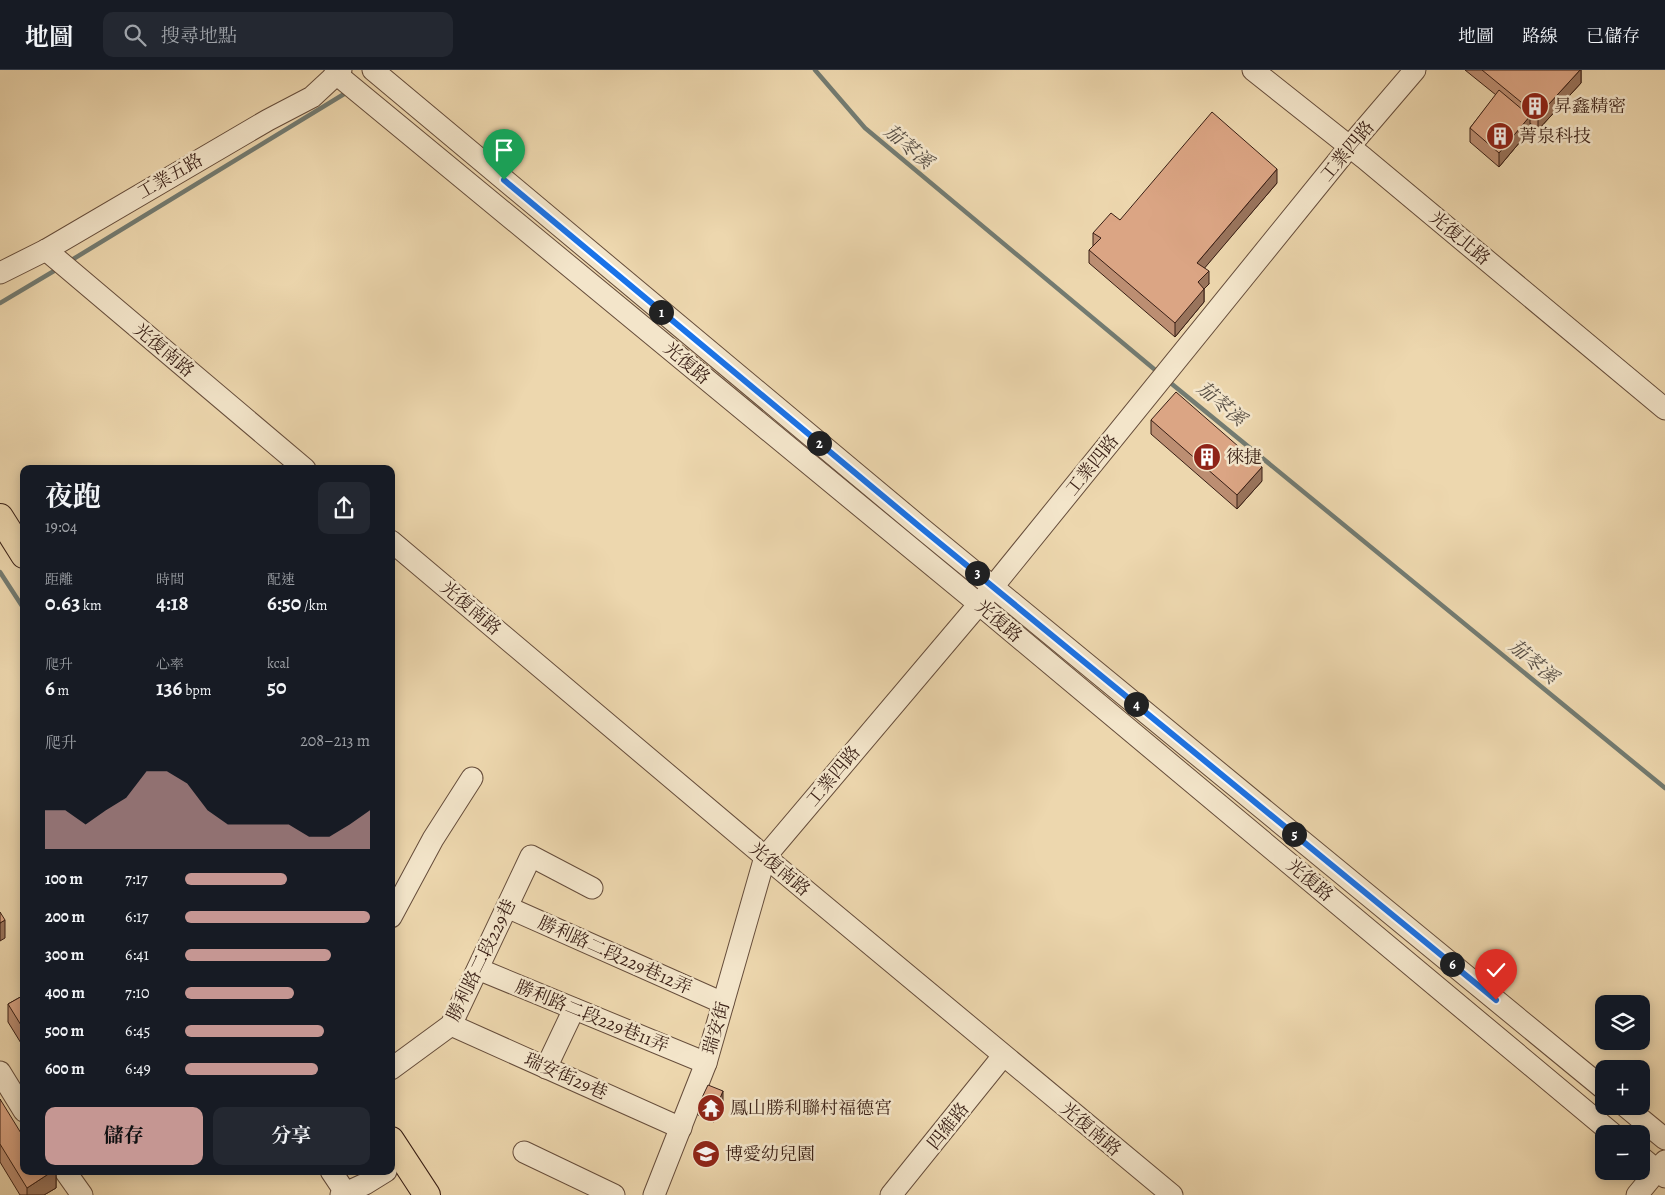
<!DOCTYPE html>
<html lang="zh-TW">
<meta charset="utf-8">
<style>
body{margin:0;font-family:Alegreya,"Noto Serif TC",serif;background:#242831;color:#f1f3f6;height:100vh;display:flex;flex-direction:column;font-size:19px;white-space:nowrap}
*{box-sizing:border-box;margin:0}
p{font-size:16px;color:#9ea1a6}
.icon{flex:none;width:28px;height:28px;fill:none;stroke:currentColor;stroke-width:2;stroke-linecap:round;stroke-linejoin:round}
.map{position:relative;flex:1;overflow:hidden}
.details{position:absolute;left:20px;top:395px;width:375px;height:710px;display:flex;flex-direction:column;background:#171b24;border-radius:10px;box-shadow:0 2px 12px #0003}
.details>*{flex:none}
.tools{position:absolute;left:1595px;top:925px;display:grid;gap:10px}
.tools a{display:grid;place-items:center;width:55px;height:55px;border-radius:10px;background:#171b24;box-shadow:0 2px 12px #0003;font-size:25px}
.pin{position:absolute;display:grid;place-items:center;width:42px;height:42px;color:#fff;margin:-51px -21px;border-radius:50% 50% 50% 0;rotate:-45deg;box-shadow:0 0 5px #0007}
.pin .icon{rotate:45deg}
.km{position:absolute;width:25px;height:25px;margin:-12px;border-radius:50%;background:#222;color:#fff;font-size:14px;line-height:25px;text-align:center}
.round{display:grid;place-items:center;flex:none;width:52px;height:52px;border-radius:10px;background:#242831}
.head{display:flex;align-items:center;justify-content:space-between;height:85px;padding:0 25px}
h1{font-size:28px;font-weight:700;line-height:38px}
.stats{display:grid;grid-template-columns:repeat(3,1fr);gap:8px;height:85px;padding:5px 25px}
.stats div{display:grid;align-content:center}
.stats b{font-size:21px;font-weight:700}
.stats small{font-size:14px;font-weight:400}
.stats p{font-size:14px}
.chart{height:140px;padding:10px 25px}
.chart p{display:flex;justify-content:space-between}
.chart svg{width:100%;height:90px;margin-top:5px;fill:#c59692;opacity:.7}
.button{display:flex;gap:10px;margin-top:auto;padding:10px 25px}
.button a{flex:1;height:58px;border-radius:10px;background:#c59692;color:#111;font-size:20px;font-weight:700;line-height:58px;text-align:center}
.button a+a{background:#242831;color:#f1f3f6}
ul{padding:0 25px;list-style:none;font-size:16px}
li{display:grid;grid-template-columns:80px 60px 1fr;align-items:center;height:38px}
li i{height:12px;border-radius:6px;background:#c59692}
header{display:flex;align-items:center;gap:30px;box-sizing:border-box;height:70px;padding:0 25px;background:#171b24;border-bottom:1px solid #363941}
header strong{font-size:24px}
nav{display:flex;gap:28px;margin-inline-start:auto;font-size:18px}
.search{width:350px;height:45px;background:#242831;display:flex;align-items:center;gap:12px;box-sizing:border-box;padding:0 18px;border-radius:10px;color:#9ea1a6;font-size:19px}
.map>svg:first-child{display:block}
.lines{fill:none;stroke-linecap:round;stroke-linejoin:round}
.stream{stroke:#737b71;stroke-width:4.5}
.minor-casing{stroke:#664d3b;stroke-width:23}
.major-casing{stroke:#391f15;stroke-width:28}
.minor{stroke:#f3e5ca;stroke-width:21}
.major{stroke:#edd7ae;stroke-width:26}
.wall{fill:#bc8e72;stroke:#391f15}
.shaded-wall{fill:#99745c;stroke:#391f15}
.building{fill:#dba584;stroke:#391f15}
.route-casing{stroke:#fff;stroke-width:10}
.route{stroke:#1a73e8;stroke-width:6}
.labels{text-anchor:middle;stroke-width:5;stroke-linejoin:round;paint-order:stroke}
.poi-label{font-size:18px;fill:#391f15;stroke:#f3e5ca;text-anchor:start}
.street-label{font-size:18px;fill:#391f15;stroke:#f3e5ca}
.water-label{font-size:19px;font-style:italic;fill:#564d43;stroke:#f3e5ca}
</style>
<header>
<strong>地圖</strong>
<div class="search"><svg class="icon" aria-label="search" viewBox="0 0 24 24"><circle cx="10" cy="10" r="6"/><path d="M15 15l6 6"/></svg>搜尋地點</div>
<nav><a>地圖</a><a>路線</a><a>已儲存</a></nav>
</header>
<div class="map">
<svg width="1665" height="1125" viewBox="0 0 1665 1125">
<rect width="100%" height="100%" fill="#edd7ae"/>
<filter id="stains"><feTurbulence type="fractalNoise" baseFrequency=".004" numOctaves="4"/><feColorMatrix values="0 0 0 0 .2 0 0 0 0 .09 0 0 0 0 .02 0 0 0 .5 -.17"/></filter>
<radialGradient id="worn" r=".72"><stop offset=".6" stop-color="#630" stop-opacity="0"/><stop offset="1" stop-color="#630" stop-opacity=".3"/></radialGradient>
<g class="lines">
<g class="stream">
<polyline points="815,0 865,58 1160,304"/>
<polyline points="70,191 349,21"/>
<polyline points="0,233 59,198"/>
<polyline points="1167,310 1665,718"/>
<polyline points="0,502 24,539"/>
</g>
<g class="minor-casing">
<g id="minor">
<polyline points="373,0 920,457 1604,1019"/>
<polyline points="1253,0 1364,88 1665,339"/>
<polyline points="335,3 968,525 1613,1064"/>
<polyline points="46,180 305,399"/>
<polyline points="0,203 46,180 268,50 312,27 341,0"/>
<polyline points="391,471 757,780 1172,1125"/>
<polyline points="507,837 723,933"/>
<polyline points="391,847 433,769 472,708"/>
<polyline points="478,899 706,993"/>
<polyline points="451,955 681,1058"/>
<polyline points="546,998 574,939"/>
<polyline points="391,999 451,955 531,786 592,818"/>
<polyline points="0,1002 24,1041"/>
<polyline points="1625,1036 1665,1069"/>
<polyline points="524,1082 614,1125"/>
<polyline points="1641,1087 1665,1107"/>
<polyline points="65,1101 82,1125"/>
<polyline points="331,1101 347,1125"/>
<polyline points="341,1125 365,1114 386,1101"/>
<polyline points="654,1125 706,993 765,787 979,534 1350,76 1415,0"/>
<polyline points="891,1125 1003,986"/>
<polyline points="1637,1125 1665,1091"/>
</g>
</g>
<g class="major-casing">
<g id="major">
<polyline points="0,447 24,485"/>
<polyline points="391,1070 427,1125"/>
</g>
</g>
<use href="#minor" class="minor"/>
<use href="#major" class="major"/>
</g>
<g class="wall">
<polygon points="1465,0 1581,0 1581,13 1538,60 1530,53 1530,60 1499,97 1470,72 1470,58 1496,25"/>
<polygon points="1277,113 1204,198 1209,214 1204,219 1204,232 1175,267 1089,193 1089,180 1093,176 1093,163 1120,150"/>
<polygon points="1151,350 1262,411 1237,439 1151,364"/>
<polygon points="24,925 24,978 8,952 8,934"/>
<polygon points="0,1029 24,1101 56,1101 56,1118 44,1125 20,1125 0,1092"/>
<polygon points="723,1030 714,1052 698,1045 698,1036"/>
</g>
<g class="shaded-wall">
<polygon points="1580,0 1581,0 1581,13 1538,60 1538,46"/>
<polygon points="1530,46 1530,60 1499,97 1499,83"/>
<polygon points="1277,99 1277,113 1197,207 1197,193"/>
<polygon points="1209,201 1209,214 1204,219 1204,232 1175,267 1175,253 1198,212"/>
<polygon points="1262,397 1262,411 1237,439 1237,425"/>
<polygon points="5,850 5,868 0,871 0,853"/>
<polygon points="723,1021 723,1030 714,1052 714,1043"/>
<polygon points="53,1101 56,1101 56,1118 44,1125 27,1125 27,1118"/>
</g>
<g class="building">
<polygon points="1482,0 1580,0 1538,46"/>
<polygon points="1499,20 1530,46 1499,83 1470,58"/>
<polygon points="1212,42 1277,99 1197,193 1209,201 1198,212 1204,219 1175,253 1089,180 1101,168 1093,163 1111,143 1120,150"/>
<polygon points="1176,322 1262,397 1237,425 1151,350"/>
<polygon points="0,842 5,850 0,853"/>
<polygon points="24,925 24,960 8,934"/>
<polygon points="708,1015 723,1021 714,1043 698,1036"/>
<polygon points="0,1029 24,1068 24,1101 53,1101 27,1118 0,1074"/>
</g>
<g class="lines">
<g class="route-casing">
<polyline id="route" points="504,110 920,457 1496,930"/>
</g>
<use href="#route" class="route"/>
</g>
<defs>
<g id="building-disc" transform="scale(1.4375)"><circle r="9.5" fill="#8f2418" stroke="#f3e5ca"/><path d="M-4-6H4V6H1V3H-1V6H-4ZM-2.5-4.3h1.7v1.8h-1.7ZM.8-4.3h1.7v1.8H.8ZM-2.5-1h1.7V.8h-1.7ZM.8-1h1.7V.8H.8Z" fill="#fff"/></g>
<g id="temple-disc" transform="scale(1.4375)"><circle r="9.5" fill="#8f2418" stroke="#f3e5ca"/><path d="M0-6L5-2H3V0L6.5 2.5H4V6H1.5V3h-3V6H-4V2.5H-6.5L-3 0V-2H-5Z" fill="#fff"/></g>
<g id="school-disc" transform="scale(1.4375)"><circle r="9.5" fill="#8f2418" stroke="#f3e5ca"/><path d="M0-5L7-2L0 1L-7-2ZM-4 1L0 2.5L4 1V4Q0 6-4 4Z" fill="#fff"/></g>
</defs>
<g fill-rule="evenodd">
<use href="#building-disc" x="1535" y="36"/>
<use href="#building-disc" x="1500" y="66"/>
<use href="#building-disc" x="1207" y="387"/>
<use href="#temple-disc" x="711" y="1038"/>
<use href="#school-disc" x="706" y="1084"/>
</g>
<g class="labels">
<g class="poi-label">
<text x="1554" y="42">昇鑫精密</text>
<text x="1519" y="72">菁泉科技</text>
<text x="1226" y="393">徠捷</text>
<text x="730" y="1044">鳳山勝利聯村福德宮</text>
<text x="725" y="1090">博愛幼兒園</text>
</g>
<g class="street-label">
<text transform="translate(1347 81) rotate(-50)" y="6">工業四路</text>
<text transform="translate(170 106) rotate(-30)" y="6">工業五路</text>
<text transform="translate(1460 168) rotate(40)" y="6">光復北路</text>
<text transform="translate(164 280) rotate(40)" y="6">光復南路</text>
<text transform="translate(687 293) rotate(40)" y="6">光復路</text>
<text transform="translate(1092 395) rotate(-51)" y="6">工業四路</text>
<text transform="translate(471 538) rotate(40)" y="6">光復南路</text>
<text transform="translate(999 551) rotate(40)" y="6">光復路</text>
<text transform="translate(833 706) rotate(-50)" y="6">工業四路</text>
<text transform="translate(780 799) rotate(40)" y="6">光復南路</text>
<text transform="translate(1310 810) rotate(40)" y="6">光復路</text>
<text transform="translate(615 885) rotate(24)" y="6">勝利路二段229巷12弄</text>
<text transform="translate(481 890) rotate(-64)" y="6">勝利路二段229巷</text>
<text transform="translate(592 946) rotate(22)" y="6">勝利路二段229巷11弄</text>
<text transform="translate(716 958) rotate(-74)" y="6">瑞安街</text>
<text transform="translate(566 1006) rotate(24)" y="6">瑞安街29巷</text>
<text transform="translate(948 1056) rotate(-51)" y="6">四維路</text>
<text transform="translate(1091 1059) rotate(40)" y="6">光復南路</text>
</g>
<g class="water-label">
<text transform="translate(909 76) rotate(40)" y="7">茄苳溪</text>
<text transform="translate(1222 333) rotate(40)" y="7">茄苳溪</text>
<text transform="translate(1534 591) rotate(40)" y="7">茄苳溪</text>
</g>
</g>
<rect width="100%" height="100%" filter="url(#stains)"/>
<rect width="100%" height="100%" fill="url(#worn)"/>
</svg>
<div class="tools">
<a><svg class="icon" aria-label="layers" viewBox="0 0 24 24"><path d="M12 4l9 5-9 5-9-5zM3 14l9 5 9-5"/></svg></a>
<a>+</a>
<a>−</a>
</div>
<div class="pin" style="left:504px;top:110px;background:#1e9e55"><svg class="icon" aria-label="arrive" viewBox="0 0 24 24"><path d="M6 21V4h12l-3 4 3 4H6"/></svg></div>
<div class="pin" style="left:1496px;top:930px;background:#d93025"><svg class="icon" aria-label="check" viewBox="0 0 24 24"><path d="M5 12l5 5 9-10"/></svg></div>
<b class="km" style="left:661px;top:242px">1</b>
<b class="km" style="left:819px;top:373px">2</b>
<b class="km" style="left:977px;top:503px">3</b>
<b class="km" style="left:1136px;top:634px">4</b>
<b class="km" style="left:1294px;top:764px">5</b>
<b class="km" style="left:1452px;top:894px">6</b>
<section class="details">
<div class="head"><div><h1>夜跑</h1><p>19:04</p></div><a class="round"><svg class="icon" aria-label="share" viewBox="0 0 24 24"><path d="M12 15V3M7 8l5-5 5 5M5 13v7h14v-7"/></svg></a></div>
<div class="stats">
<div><p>距離</p><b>0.63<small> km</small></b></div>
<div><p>時間</p><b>4:18</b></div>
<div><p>配速</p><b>6:50<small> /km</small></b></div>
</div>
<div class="stats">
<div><p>爬升</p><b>6<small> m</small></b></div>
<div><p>心率</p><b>136<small> bpm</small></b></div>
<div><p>kcal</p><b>50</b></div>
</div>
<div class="chart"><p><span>爬升</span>208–213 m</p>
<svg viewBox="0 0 160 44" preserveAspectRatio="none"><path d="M0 44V25L10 25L20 32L30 25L40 19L50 6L60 6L70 12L80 25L90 32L100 32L110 32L120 32L130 38L140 38L150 32L160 25V44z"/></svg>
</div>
<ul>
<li><b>100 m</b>7:17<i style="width:55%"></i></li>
<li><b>200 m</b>6:17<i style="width:100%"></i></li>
<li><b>300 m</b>6:41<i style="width:79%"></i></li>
<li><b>400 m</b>7:10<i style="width:59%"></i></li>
<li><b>500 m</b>6:45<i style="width:75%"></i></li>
<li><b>600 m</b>6:49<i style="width:72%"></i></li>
</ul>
<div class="button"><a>儲存</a><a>分享</a></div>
</section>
</div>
